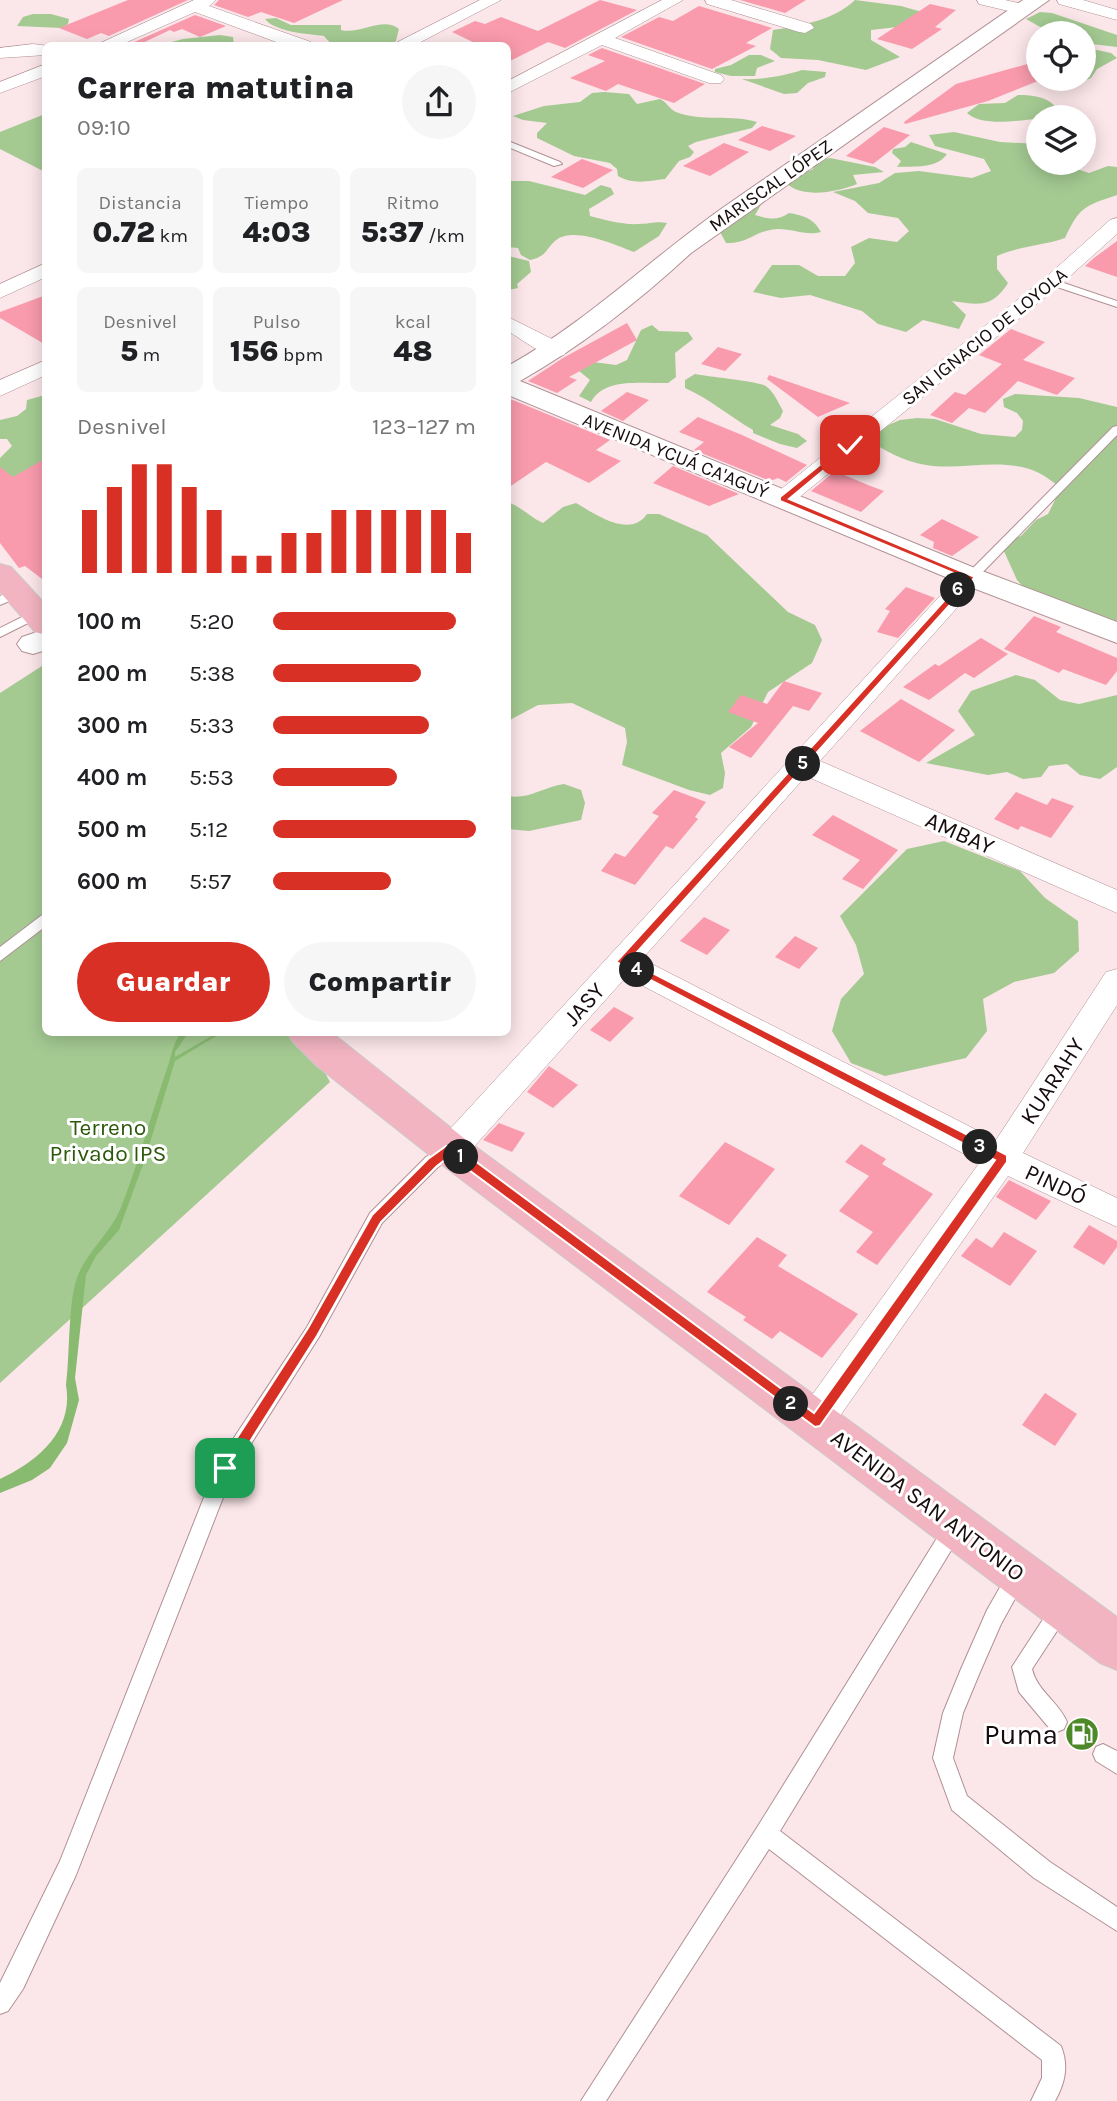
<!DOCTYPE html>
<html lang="es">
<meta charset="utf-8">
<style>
body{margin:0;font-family:Karla,sans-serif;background:#f6f6f6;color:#202124;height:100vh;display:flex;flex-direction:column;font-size:26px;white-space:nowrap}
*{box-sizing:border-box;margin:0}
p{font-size:23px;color:#757577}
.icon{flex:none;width:38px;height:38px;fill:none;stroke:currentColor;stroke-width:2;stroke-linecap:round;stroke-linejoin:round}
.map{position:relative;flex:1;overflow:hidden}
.sheet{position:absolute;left:42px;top:42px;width:469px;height:994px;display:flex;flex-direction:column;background:#fff;border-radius:10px;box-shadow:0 4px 18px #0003}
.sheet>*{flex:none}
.tools{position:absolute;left:1026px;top:21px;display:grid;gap:14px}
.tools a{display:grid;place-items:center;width:70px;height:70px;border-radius:50%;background:#fff;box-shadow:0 4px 18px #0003;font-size:35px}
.pin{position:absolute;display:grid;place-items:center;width:60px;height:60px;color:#fff;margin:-30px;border-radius:14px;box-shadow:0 4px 10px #0006}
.km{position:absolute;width:35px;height:35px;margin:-18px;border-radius:50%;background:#222;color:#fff;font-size:19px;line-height:35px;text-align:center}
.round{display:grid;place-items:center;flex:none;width:74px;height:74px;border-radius:37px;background:#f6f6f6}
.summary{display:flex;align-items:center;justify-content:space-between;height:119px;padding:0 35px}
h1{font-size:32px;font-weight:800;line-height:52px}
.metrics{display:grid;grid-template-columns:repeat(3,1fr);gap:10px;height:119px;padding:7px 35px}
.metrics div{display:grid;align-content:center;border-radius:10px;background:#f6f6f6;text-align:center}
.metrics b{font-size:30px;font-weight:800}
.metrics small{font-size:19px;font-weight:400}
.metrics p{font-size:19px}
.chart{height:196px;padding:14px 35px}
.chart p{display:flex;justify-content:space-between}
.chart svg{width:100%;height:126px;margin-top:7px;stroke:#d93025;stroke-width:6}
.button{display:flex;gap:14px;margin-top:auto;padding:14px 35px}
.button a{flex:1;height:80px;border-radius:42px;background:#d93025;color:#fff;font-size:28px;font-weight:800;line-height:80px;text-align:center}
.button a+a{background:#f6f6f6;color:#202124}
ul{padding:0 35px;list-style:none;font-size:23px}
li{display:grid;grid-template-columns:112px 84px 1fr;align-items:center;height:52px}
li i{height:18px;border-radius:9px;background:#d93025}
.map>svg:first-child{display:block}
.green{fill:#a4ca92}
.water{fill:#88ba70}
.building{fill:#f99bad}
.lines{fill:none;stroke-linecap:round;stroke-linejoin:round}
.service-casing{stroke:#b09095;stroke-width:2}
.minor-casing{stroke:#b09095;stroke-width:1}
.tertiary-casing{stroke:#b09095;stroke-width:2}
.primary-casing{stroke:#cccaca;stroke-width:2}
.service{fill:#fff;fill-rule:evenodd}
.minor{fill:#fff;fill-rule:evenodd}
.tertiary{fill:#fff;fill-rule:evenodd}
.primary{fill:#f2b4c1;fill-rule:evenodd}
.route{fill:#d93025;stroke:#fff;stroke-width:2}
.labels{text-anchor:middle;stroke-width:6;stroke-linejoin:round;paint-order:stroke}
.far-street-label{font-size:19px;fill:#170c0e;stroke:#fff}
.street-label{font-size:23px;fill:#170c0e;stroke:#fff}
.park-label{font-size:23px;fill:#2b580b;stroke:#fff}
.near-poi-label{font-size:28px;fill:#170c0e;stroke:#fff;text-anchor:end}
</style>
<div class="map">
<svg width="1117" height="2101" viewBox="0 0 1117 2101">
<rect width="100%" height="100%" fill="#fbe6e9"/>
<g class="green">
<path d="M855 0 901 6 922 12 915 25 871 30V40L900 57 866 70 818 60 781 58 770 49 773 30C800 26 835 20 855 0Z"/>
<polygon points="1040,12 1052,13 1117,35 1117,47 1083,43 1083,33 1055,33 1051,27 1042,28 1026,19"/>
<polygon points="33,14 51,14 69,19 68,24 61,28 17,26 23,17"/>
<path d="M276 18 291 25H341V30C360 35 383 16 399 29L395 44 332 45 324 36C308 34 275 32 265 19Z"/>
<polygon points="220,35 233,37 234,45 160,45 183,39"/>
<polygon points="1083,47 1111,53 1117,58 1097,69 1091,78 1066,89 1053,89 1046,79 1083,79"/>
<polygon points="749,55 761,55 775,61 757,68 755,76 731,76 715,72 715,69 731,65"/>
<path d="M802 70 826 72 825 77 808 83 797 93 784 94 742 79C760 80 784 76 802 70Z"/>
<path d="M604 92 629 94 637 104 660 99C668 103 669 109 676 112 702 122 732 114 757 122L752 128 696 142 688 146 694 152 690 157 679 161 665 179C648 181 634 185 618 176L617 169 610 163 574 156 537 138V133L547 123 523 120 513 116 544 106 580 102 592 93Z"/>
<path d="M1018 95C1033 95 1053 97 1059 113L1056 117C1036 117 985 130 967 113L979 104 1005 103Z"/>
<polygon points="45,114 45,172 0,149 0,132"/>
<path d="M954 132 1000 142 1038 144V163H1059L1089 173 1108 166 1117 167V195C1085 206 1080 206 1065 238 1042 246 1019 246 997 256V269L1008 283C992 308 979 305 952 301L966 315 959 329 923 320 906 332 878 324 862 311 810 295 781 298 753 292 772 265H799L818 276H845L855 263 851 247 869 238 897 242 909 231 898 218 868 213 855 201 833 192 879 183 895 173 919 171 972 178 991 171 984 159 935 146 929 135Z"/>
<path d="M911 142 947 154C937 169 914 166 897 167L901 161 892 153 893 149 905 147Z"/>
<path d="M830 158 875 167 884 172 853 175 857 184C837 192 803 199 786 183L813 169 818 160Z"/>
<path d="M508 181H529L585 195 601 185 611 188 614 194 589 209 590 216C606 220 622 225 639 224 650 224 656 221 667 223L659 236 634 252C616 245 578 228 559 238 545 247 549 256 530 260L521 255 518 248 508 247Z"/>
<path d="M758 200 762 203 755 215C768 219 778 221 789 213 805 216 813 218 821 232 804 237 788 226 770 230 753 233 746 244 726 243L719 230Z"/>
<polygon points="508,256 529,261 531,272 517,284 518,288 508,290"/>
<path d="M652 325 659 331 688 332 693 339 675 353 676 377 668 383C644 384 604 377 591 402L579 396 590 380 573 366 586 361 616 365 627 360 641 330Z"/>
<path d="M695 374C708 377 761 381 767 387 774 392 779 404 783 411L780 418 770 425 798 434 807 441 797 448 780 444 753 433V430C729 416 710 399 685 388V380Z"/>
<path d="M1015 394 1079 398 1117 407V624L1026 590 1017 580 1003 549 1007 540 1021 536 1036 520 1048 514 1061 488C1054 483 1047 477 1039 473 1005 456 962 471 926 465 902 461 883 450 863 436L900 420 917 418 935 419 981 434 1015 437 1022 430 1023 421 1017 413 1004 407 1003 399Z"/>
<polygon points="45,395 45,463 8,481 0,480 0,458 12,446 7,439 0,439 0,420 17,416 26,409 27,400"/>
<path d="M508 502C521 507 530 517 543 523L563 507 576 503C595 514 630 539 647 514H659L707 535 788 612 815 625 822 640 812 663 768 692 751 727 721 753 725 773 723 788 710 795 689 790 622 765 627 742 625 728 572 703 538 705 508 721Z"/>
<polygon points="45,664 46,1032 291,1033 316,1056 330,1082 0,1383 0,693"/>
<polygon points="1016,675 1035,680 1060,700 1079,704 1117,695 1117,767 1100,779 1080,775 1067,764 1049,766 1041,777 1023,779 1007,772 988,775 926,763 975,735 958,711 971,691"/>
<path d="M564 784 581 790 585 803 581 820 529 831 508 829V796C527 800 544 787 564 784Z"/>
<polygon points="944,841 1020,871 1045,898 1078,921 1079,951 1054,973 1014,982 983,999 987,1031 966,1058 885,1076 851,1063 832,1031 841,999 864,974 856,945 840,916 907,849"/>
</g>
<path class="water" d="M181 1032 188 1033 175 1052V1057L217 1033H221L175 1061 145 1159 119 1230 96 1256 86 1275 75 1378 79 1400 67 1443 50 1468 32 1480 0 1493V1479C38 1461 74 1431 66 1385 70 1355 68 1303 77 1278 85 1254 109 1235 120 1210 138 1165 150 1118 166 1072 172 1056 171 1048 181 1032Z"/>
<g class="building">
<polygon points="128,0 188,0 109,36 101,33 87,39 59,28"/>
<polygon points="219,0 343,0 294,23 261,12 248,17 214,5"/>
<polygon points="600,0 637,10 565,48 548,42 508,62 508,46 481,46 452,32 475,21 485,24 501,17 538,31"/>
<polygon points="740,0 806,0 785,13"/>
<polygon points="930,4 956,10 935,27 942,29 912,49 877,39"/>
<polygon points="699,6 772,28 746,43 756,46 712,69 621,37 659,17 673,21"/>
<polygon points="195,15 226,26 200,37 182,29 174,32 170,30 136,46 130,44"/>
<polygon points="602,48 705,84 674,103 618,84 606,91 570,78 605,61 588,55"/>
<polygon points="1038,61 1038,81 988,101 905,124 904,122 956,84"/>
<polygon points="762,126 796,136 770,151 738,140"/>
<polygon points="884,127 910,135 873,164 846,156"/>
<polygon points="724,143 749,152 710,176 683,166"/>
<polygon points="582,159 613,170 583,188 551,177"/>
<polygon points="1117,241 1117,277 1085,266 1094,258"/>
<polygon points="46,295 46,345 0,318 0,312"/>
<polygon points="627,323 637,340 569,377 577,380 557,393 528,381 563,358"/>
<polygon points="1011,329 1045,342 1023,360 1075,378 1057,395 1018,381 985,413 969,408 952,423 930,415 955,392 965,395 1002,364 979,355"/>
<polygon points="718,347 742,354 725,371 701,364"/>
<polygon points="769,375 850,403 818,417 767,379"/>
<polygon points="627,392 649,400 623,421 601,411"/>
<polygon points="508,398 610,440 596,450 621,461 589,483 546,462 508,488"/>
<polygon points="698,417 742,435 807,465 786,482 778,478 770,481 694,450 704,442 679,432"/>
<polygon points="46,458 46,582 25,566 19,568 0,543 0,467 13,477"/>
<polygon points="673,466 739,494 709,506 653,483"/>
<polygon points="835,471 868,485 884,491 861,512 811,491"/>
<polygon points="942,519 979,537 952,556 933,548 934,542 920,535"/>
<polygon points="906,587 935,598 898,638 877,632 890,611 885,609"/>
<polygon points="1034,616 1061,627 1056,632 1117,658 1117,671 1106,685 1063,669 1059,673 1004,649"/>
<polygon points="981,638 1008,654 974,678 965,673 929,700 903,687 935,664 939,666"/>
<polygon points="784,681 822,693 809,711 793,706 751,758 729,747 758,723 728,712 741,695 767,704"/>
<polygon points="901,699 955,730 919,762 860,731"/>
<polygon points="674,790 706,802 695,817 698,819 673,849 666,846 635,885 601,871 615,853 625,857 659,816 652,813"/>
<polygon points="1016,792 1047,805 1052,798 1074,806 1051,838 1021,826 1018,830 994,819"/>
<polygon points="833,815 898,850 863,889 842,879 860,860 812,835"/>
<polygon points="704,917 730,930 707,955 680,941"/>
<polygon points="795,936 818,948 799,969 775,957"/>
<polygon points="614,1007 634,1018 610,1042 590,1030"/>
<polygon points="549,1066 578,1085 553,1108 527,1092"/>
<polygon points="499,1123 525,1133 512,1152 483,1140"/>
<polygon points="725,1142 775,1169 729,1225 679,1196"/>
<polygon points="861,1144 886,1159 882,1164 933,1194 877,1265 856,1252 873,1232 839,1211 869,1176 845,1162"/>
<polygon points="1009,1180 1051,1201 1036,1220 996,1197"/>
<polygon points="1089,1225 1117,1241 1117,1247 1104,1265 1073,1247"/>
<polygon points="1004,1232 1037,1251 1010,1286 961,1256 976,1238 992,1248"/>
<polygon points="757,1237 787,1255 778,1266 858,1314 822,1358 780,1331 772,1339 743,1320 746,1317 707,1292"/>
<polygon points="1045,1393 1077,1414 1055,1446 1022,1425"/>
</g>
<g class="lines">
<g class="service-casing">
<g id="service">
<polygon points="508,141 560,162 562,164 554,166 508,147"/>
<polygon points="1052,279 1117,301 1117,307 1048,284 1047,282"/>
<polygon points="1117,426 1117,435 975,580 967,580 967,574 1113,427"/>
<polygon points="19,588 23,589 23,595 0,605 0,596"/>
<polygon points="38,609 42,610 42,616 0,637 0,628"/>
<polygon points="46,912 46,926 0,961 0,947"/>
<polygon points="451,1143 457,1145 459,1150 457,1155 438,1167 382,1223 319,1337 233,1472 76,1875 23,1989 8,2011 0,2014 0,1983 60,1861 218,1462 307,1327 370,1213 426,1157"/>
<path d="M954 1519 961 1522 964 1528 961 1534 780 1831 1061 2046C1069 2066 1065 2083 1055 2101H1031L1042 2078V2060L769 1849 606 2101H581L758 1826 947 1522Z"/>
<polygon points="1018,1566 1025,1568 1028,1575 1001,1624 980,1672 963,1713 953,1758 967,1796 1050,1862 1117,1907 1117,1931 1034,1878 952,1810 933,1758 943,1713 961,1669 987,1610 1011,1568"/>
<path d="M1062 1599 1069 1601 1072 1608 1032 1669C1037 1691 1059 1702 1067 1722L1064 1729 1057 1732 1050 1729 1019 1692 1012 1667 1055 1601Z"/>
<polygon points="1103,1744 1117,1751 1117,1774 1096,1761 1093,1754 1096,1747"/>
</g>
</g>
<g class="minor-casing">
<g id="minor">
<polygon points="194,0 216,0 209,6 311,42 313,46 287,46 195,12 118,46 94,46"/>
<polygon points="480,0 501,0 413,46 390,46"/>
<polygon points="662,0 683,0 615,38 721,75 724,79 721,83 709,83 602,45 508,93 508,81"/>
<polygon points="705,0 731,0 811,24 814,28 805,33 799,32 707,4"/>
<polygon points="977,0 1005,0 1027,5 1029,9 1021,14 979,4"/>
<polygon points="1057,0 1083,0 1117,10 1117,20 1059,4"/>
<polygon points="33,44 49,46 46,46 46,55 0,58 0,48"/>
<polygon points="46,64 46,76 0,93 0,82"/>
<polygon points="1117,218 1117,234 1059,286 791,504 775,504 771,499 775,494 1045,278 1110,220"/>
<polygon points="46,263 46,277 0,298 0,284"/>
<path d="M508 317 564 345 567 350 564 355C545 359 523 340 508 331Z"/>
<polygon points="46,360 46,375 0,396 0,380"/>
<polygon points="971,570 980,572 983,577 980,582 820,761 1117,890 1117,913 806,776 642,959 996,1140 1106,972 1117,969 1117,1005 1023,1153 1117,1198 1117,1227 1008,1176 828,1433 815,1437 802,1433 797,1421 802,1409 980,1162 626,977 463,1159 451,1163 439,1159 435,1150 439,1141 962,572"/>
</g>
</g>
<g class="tertiary-casing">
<g id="tertiary">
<path d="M1023 0H1049L691 253C638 302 582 346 520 381L982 571 1117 622V643L960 583 508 395V366C585 323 648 261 721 209Z"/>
<polygon points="46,629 46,650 33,654 22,651 17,644 22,637"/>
</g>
</g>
<g class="primary-casing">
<g id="primary">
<polygon points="0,564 11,567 46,605 46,635 35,632 0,592"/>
<polygon points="287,1032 331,1032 465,1139 1117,1617 1117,1670 1100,1663 437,1161 317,1066 293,1042"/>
</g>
</g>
<use href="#service" class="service"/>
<use href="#minor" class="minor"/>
<use href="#tertiary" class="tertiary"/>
<use href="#primary" class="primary"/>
</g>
<polygon class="route" points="847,443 854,445 789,499 975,577 629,961 1007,1155 1007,1162 820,1426 815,1427 450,1156 437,1166 381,1222 317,1336 230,1473 220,1473 220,1464 308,1328 372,1215 428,1159 446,1146 455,1146 814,1413 995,1160 616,962 965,578 780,501 780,497"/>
<defs>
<g id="fuel-disc" transform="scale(1.75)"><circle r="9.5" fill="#4d8928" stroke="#fff"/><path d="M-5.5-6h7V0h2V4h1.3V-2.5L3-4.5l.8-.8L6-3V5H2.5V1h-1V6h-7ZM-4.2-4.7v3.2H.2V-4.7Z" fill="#fff"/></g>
</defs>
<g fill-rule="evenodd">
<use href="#fuel-disc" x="1082" y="1734"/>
</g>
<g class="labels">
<g class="far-street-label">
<text transform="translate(770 185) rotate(-35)" y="7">MARISCAL LÓPEZ</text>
<text transform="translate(984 336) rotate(-39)" y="7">SAN IGNACIO DE LOYOLA</text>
<text transform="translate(676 455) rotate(22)" y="7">AVENIDA YCUÁ CA'AGUÝ</text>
</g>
<g class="street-label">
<text transform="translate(960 833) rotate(24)" y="8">AMBAY</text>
<text transform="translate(584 1004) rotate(-48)" y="8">JASY</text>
<text transform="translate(1052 1081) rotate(-57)" y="8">KUARAHY</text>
<text transform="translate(1056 1184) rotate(25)" y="8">PINDÓ</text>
<text transform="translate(928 1505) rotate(37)" y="8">AVENIDA SAN ANTONIO</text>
</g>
<g class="park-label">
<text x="108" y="1135">Terreno<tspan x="108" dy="26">Privado IPS</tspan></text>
</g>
<g class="near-poi-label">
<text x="1058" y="1744">Puma</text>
</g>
</g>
</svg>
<div class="tools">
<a><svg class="icon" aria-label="locate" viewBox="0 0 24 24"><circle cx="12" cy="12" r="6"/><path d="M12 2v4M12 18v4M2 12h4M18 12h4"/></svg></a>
<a><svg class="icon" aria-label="layers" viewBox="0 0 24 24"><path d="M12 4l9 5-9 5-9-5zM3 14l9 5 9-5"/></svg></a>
</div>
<div class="pin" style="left:225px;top:1468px;background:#1e9e55"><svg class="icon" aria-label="arrive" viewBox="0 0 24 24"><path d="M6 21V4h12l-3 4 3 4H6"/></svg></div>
<div class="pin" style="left:850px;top:445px;background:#d93025"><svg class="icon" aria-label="check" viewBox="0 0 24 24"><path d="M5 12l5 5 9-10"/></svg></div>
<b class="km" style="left:461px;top:1157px">1</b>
<b class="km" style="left:791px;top:1404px">2</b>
<b class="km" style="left:980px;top:1147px">3</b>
<b class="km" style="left:637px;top:970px">4</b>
<b class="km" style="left:803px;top:764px">5</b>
<b class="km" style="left:958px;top:590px">6</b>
<section class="sheet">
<div class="summary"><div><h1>Carrera matutina</h1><p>09:10</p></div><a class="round"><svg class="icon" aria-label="share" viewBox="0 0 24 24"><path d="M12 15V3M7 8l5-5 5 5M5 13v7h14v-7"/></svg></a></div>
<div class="metrics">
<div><p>Distancia</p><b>0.72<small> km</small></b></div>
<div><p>Tiempo</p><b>4:03</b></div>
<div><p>Ritmo</p><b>5:37<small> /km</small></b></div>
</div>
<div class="metrics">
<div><p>Desnivel</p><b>5<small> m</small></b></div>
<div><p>Pulso</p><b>156<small> bpm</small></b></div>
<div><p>kcal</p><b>48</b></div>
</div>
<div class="chart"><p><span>Desnivel</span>123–127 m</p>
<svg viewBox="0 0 160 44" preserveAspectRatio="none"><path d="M5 44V22M15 44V14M25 44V6M35 44V6M45 44V14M55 44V22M65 44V38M75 44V38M85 44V30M95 44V30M105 44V22M115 44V22M125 44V22M135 44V22M145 44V22M155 44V30"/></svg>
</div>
<ul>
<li><b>100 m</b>5:20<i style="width:90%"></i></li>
<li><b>200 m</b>5:38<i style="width:73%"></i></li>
<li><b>300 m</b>5:33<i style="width:77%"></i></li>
<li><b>400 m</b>5:53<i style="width:61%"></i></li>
<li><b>500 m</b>5:12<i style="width:100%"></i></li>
<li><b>600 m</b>5:57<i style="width:58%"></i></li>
</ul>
<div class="button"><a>Guardar</a><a>Compartir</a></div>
</section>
</div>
